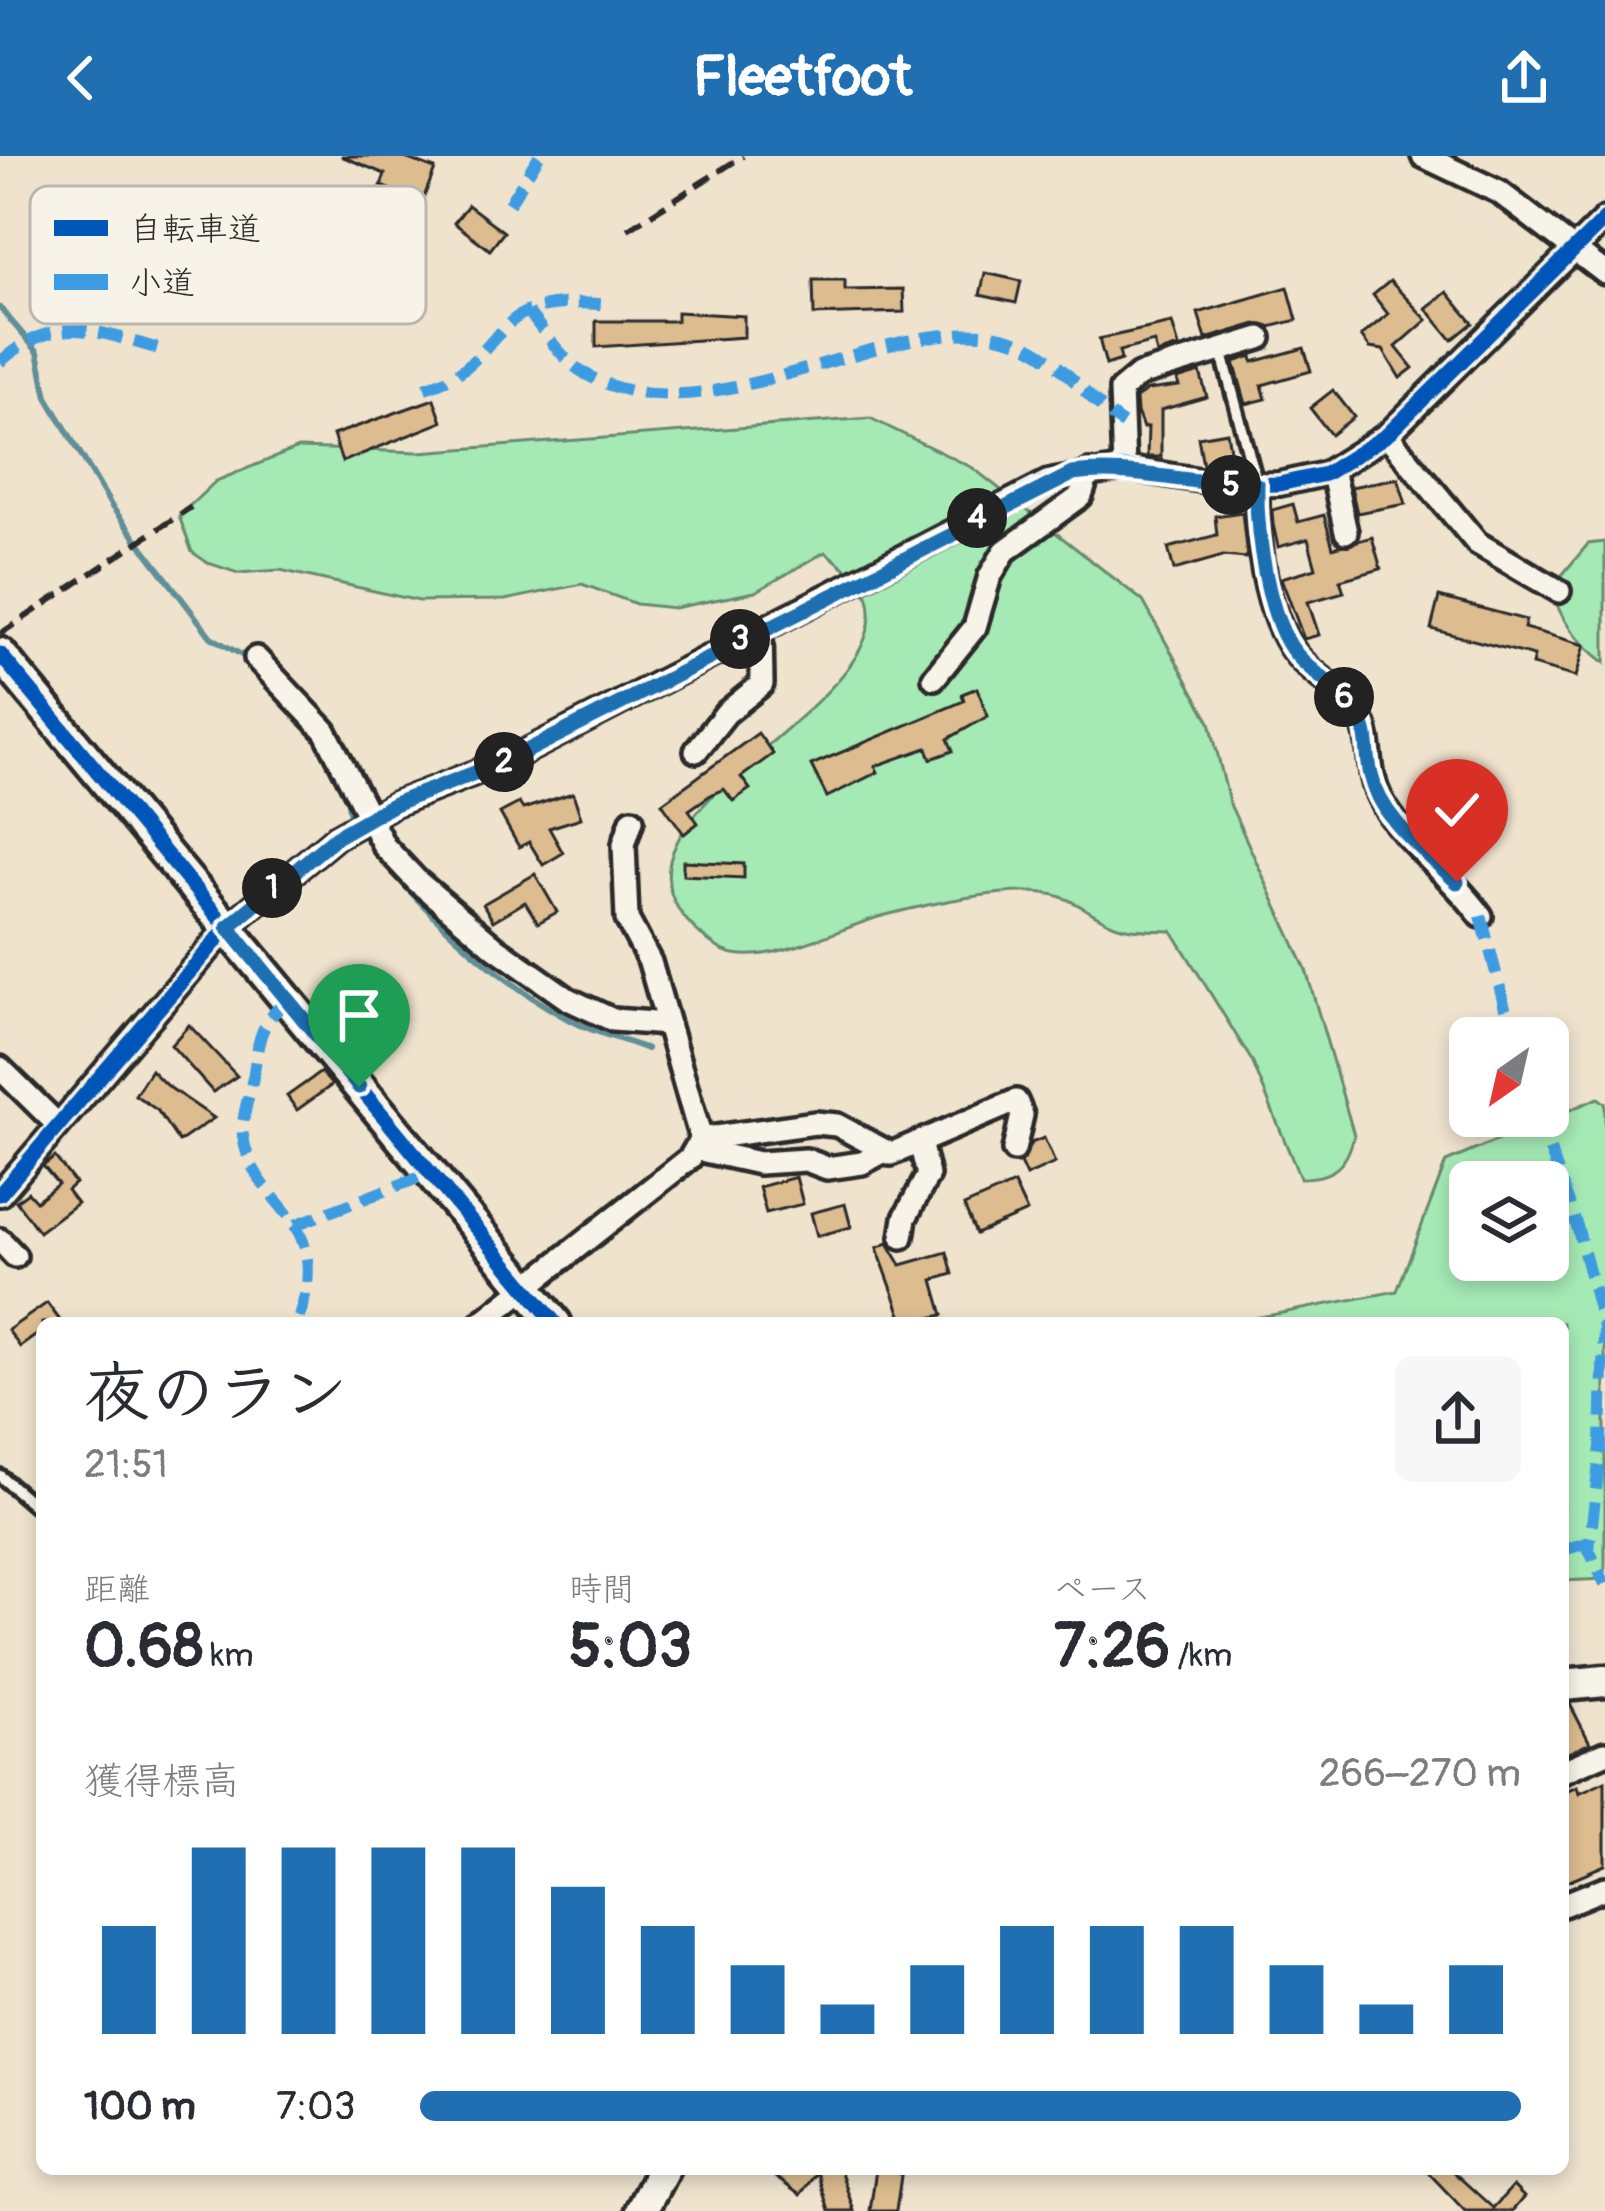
<!DOCTYPE html>
<html lang="ja">
<meta charset="utf-8">
<style>
body{margin:0;font-family:Pangolin,"Klee One",sans-serif;background:#f7f7f7;color:#2b2b33;height:100vh;display:flex;flex-direction:column;font-size:45px;white-space:nowrap}
*{box-sizing:border-box;margin:0}
p{font-size:39px;color:#7c7c81}
.icon{flex:none;width:66px;height:66px;fill:none;stroke:currentColor;stroke-width:2;stroke-linecap:round;stroke-linejoin:round}
.map{position:relative;flex:1;overflow:hidden}
.details{position:absolute;left:36px;top:1161px;width:1533px;height:858px;display:flex;flex-direction:column;background:#fff;border-radius:18px;box-shadow:0 6px 18px #0003}
.details>*{flex:none}
.needle{width:78px;rotate:214deg}
.buttons{position:absolute;left:1449px;top:861px;display:grid;gap:24px}
.buttons a{display:grid;place-items:center;width:120px;height:120px;border-radius:18px;background:#fff;box-shadow:0 6px 18px #0003;font-size:60px}
.pin{position:absolute;display:grid;place-items:center;width:102px;height:102px;color:#fff;margin:-123px -51px;border-radius:50% 50% 50% 0;rotate:-45deg;box-shadow:0 0 12px #0007}
.pin .icon{rotate:45deg}
.km{position:absolute;width:60px;height:60px;margin:-30px;border-radius:50%;background:#222;color:#fff;font-size:33px;line-height:60px;text-align:center}
.round{display:grid;place-items:center;flex:none;width:126px;height:126px;border-radius:18px;background:#f7f7f7}
.summary{display:flex;align-items:center;justify-content:space-between;height:204px;padding:0 48px}
h1{font-size:66px;font-weight:700;line-height:90px}
.figures{display:grid;grid-template-columns:repeat(3,1fr);gap:18px;height:204px;padding:12px 48px}
.figures div{display:grid;align-content:center}
.figures b{font-size:60px;font-weight:700}
.figures small{font-size:33px;font-weight:400}
.figures p{font-size:33px}
.chart{height:336px;padding:24px 48px}
.chart p{display:flex;justify-content:space-between}
.chart svg{width:100%;height:216px;margin-top:12px;stroke:#1f6fb2;stroke-width:6}
ul{padding:0 48px;list-style:none;font-size:39px}
li{display:grid;grid-template-columns:192px 144px 1fr;align-items:center;height:90px}
li i{height:30px;border-radius:15px;background:#1f6fb2}
header{display:flex;justify-content:space-between;align-items:center;height:156px;padding:0 48px;background:#1f6fb2;color:#fff;font-size:54px;font-weight:700}
.map>svg:first-child{display:block}
.green{fill:#a5eab5;stroke:#688a70;stroke-width:3;fill-rule:evenodd}
.lines{fill:none;stroke-linecap:round;stroke-linejoin:round}
.stream{stroke:#608f98;stroke-width:6}
.building{fill:#ddbd90;stroke:#2b2b2b;stroke-width:3}
.lane-casing{stroke:#2b2b2b;stroke-width:20}
.street-casing{stroke:#2b2b2b;stroke-width:30}
.secondary-casing{stroke:#2b2b2b;stroke-width:39}
.lane{stroke:#f7f3e8;stroke-width:10}
.street{stroke:#f7f3e8;stroke-width:21}
.secondary{stroke:#f7f3e8;stroke-width:30}
.rail{stroke:#2b2b2b;stroke-width:6;stroke-dasharray:18 9;stroke-linecap:butt}
.quiet{stroke:#3d9ce1;stroke-width:12;stroke-dasharray:24 12;stroke-linecap:butt}
.cycleway-casing{stroke:#f7f3e8;stroke-width:22}
.cycleway{stroke:#0057b8;stroke-width:15}
.route-casing{stroke:#fff;stroke-width:24}
.route{stroke:#1f6fb2;stroke-width:15}
.key{fill:#f7f3e8;stroke:#bab7af;stroke-width:3}
.key-label{font-size:33px;fill:#2b2b2b}
</style>
<header><svg class="icon" aria-label="back" viewBox="0 0 24 24"><path d="M15 5l-7 7 7 7"/></svg>Fleetfoot<svg class="icon" aria-label="share" viewBox="0 0 24 24"><path d="M12 15V3M7 8l5-5 5 5M5 13v7h14v-7"/></svg></header>
<div class="map">
<svg width="1605" height="2055" viewBox="0 0 1605 2055">
<rect width="100%" height="100%" fill="#efe3ce"/>
<filter id="ink" filterUnits="userSpaceOnUse"><feTurbulence type="fractalNoise" baseFrequency=".00833" numOctaves="2"/><feDisplacementMap in="SourceGraphic" scale="24" xChannelSelector="R" yChannelSelector="G"/><feConvolveMatrix kernelMatrix="1 2 1 2 8 2 1 2 1" color-interpolation-filters="sRGB"/></filter>
<g filter="url(#ink)">
<g class="green">
<path d="M870 262 973 312 1143 445 1210 566 1229 646 1306 814 1354 979C1347 1010 1333 1022 1300 1022L1252 905 1172 775C1157 774 1141 775 1126 772 1103 768 1083 748 1061 741 1021 726 924 749 882 760 841 771 755 818 717 791 541 668 901 560 868 442 863 424 839 407 825 396L755 436 674 452 636 448 582 428 505 444 419 445 280 414 238 417 208 407 192 396 179 360 216 325 298 292 419 296Z"/>
<path d="M1605 386V507C1578 485 1559 466 1552 431L1588 388Z"/>
<path d="M1598 942 1605 947V1423L1563 1425V1167H1229L1397 1135 1446 1006ZM1548 1026V1104H1470V1026Z"/>
</g>
<g class="lines">
<g class="stream">
<polyline points="0,152 38,196 47,241 112,351 211,481 250,504"/>
<polyline points="347,635 349,655"/>
<path d="M362 677C411 745 494 823 568 863 592 876 622 883 647 893"/>
</g>
</g>
<g class="building">
<polygon points="341,0 400,0 435,13 422,46 381,30 385,18"/>
<polygon points="468,49 504,76 490,94 454,67"/>
<polygon points="985,117 1021,125 1016,147 980,139"/>
<polygon points="813,124 845,124 845,134 903,133 904,156 814,159"/>
<polygon points="1390,125 1427,164 1396,191 1413,212 1400,222 1383,194 1370,192 1361,180 1388,158 1373,139"/>
<polygon points="1288,131 1297,164 1270,171 1256,168 1206,183 1198,157"/>
<polygon points="1447,136 1473,167 1452,184 1426,152"/>
<polygon points="677,156 744,160 744,181 596,191 596,165 677,165"/>
<polygon points="1172,167 1179,191 1157,198 1154,186 1119,195 1121,204 1106,209 1099,183"/>
<polygon points="1304,192 1311,215 1262,229 1266,243 1246,248 1234,206 1252,200 1253,206"/>
<polygon points="1200,216 1207,241 1161,254 1161,301 1147,301 1148,271 1143,272 1137,256 1136,242 1148,234 1179,230 1177,223"/>
<polygon points="1333,234 1354,261 1331,279 1310,252"/>
<polygon points="434,243 442,266 342,306 333,279"/>
<polygon points="1227,276 1233,313 1203,309 1198,281"/>
<polygon points="1398,322 1406,348 1357,357 1351,331"/>
<polygon points="1293,348 1298,366 1324,359 1333,392 1372,381 1381,413 1340,424 1344,436 1308,446 1319,479 1304,483 1281,422 1316,412 1308,383 1278,391 1273,368 1272,354"/>
<polygon points="1242,356 1247,402 1223,400 1174,414 1168,392 1217,379 1215,360"/>
<polygon points="1439,441 1526,464 1524,472 1585,489 1576,521 1532,509 1534,500 1431,473"/>
<polygon points="977,532 988,560 948,583 953,595 931,603 927,592 875,610 878,616 827,641 811,609 964,545 962,538"/>
<polygon points="758,577 773,598 741,621 750,633 733,645 724,633 712,638 689,654 698,667 684,678 662,647"/>
<polygon points="573,637 581,662 549,672 563,697 543,709 529,686 519,691 500,657 519,647 523,653"/>
<polygon points="683,705 744,708 744,722 683,719"/>
<polygon points="535,718 557,756 538,767 525,746 493,765 483,748"/>
<polygon points="189,869 237,920 213,936 171,889"/>
<polygon points="151,914 166,929 214,962 179,986 157,954 135,939"/>
<polygon points="321,916 332,929 297,954 287,940"/>
<polygon points="1044,982 1055,1007 1026,1020 1020,1007 1031,987"/>
<polygon points="55,1001 75,1027 67,1034 77,1047 39,1076 16,1045 28,1036 36,1045 58,1028 43,1010"/>
<polygon points="796,1021 803,1048 766,1057 759,1031"/>
<polygon points="1014,1028 1027,1056 976,1078 964,1050"/>
<polygon points="845,1048 851,1071 817,1080 811,1057"/>
<polygon points="888,1087 901,1109 947,1096 953,1118 933,1124 943,1159 904,1167 877,1092"/>
<polygon points="47,1147 62,1167 42,1167 42,1175 20,1191 8,1174"/>
<polygon points="1563,1548 1570,1548 1590,1587 1563,1599"/>
<polygon points="1605,1625 1605,1709 1563,1727 1563,1636 1577,1630 1579,1637"/>
<polygon points="764,2013 840,2013 854,2055 829,2055 817,2016 800,2039"/>
<polygon points="876,2013 902,2013 896,2055 870,2055"/>
<polygon points="1425,2013 1450,2013 1493,2052 1513,2030 1524,2041 1512,2055 1465,2055"/>
</g>
<g class="lines">
<g class="lane-casing">
<g id="lane">
<polyline points="1221,194 1257,329"/>
<polyline points="0,1320 42,1356"/>
</g>
</g>
<g class="street-casing">
<g id="street">
<polyline points="1423,0 1499,36 1605,117"/>
<polyline points="1387,279 1477,387 1559,435"/>
<polyline points="1124,312 1121,234 1139,219 1260,182"/>
<polyline points="1332,314 1346,376"/>
<path d="M1257 329C1256 378 1264 458 1296 498 1312 519 1340 532 1356 554 1375 581 1365 613 1380 642 1403 686 1452 719 1481 760"/>
<polyline points="256,502 325,575 384,690 417,725 496,792 568,843 613,864 667,868"/>
<polyline points="934,522 975,471 990,420 1005,395 1081,340 1089,316"/>
<polyline points="696,595 726,557 762,528 761,472"/>
<polyline points="0,912 58,969"/>
<polyline points="701,983 815,967 837,969 891,998 1016,945 1022,959 1014,994"/>
<polyline points="696,993 759,1007 806,1004 827,1012 862,1007 883,996"/>
<polyline points="0,1038 228,771 336,681 395,648 511,603 1048,326 1124,312 1231,329 1279,328 1325,318 1387,279 1605,63"/>
<polyline points="902,1081 905,1062 928,1019 920,986"/>
<polyline points="0,1084 15,1100"/>
<polyline points="481,1167 690,1002 701,983 650,806 627,763 624,688 632,664"/>
<polyline points="1563,1615 1605,1597"/>
<polyline points="1563,1749 1605,1732"/>
</g>
</g>
<g class="secondary-casing">
<g id="secondary">
<polyline points="0,498 555,1167"/>
<polyline points="1563,1529 1605,1525"/>
<polyline points="641,2055 663,2013"/>
</g>
</g>
<use href="#lane" class="lane"/>
<use href="#street" class="street"/>
<use href="#secondary" class="secondary"/>
<g class="rail">
<polyline points="628,73 743,0"/>
<polyline points="0,478 191,351"/>
</g>
<g class="quiet">
<polyline points="509,48 539,0"/>
<path d="M528 156C544 175 562 204 584 217 703 288 881 158 997 180 1057 191 1079 239 1123 268"/>
<path d="M0 206C57 156 95 175 159 193"/>
<path d="M425 232C473 217 477 197 512 165 537 143 582 147 612 149"/>
<polyline points="1481,760 1513,882"/>
<path d="M288 844C260 867 259 881 254 916 251 935 241 961 243 980 254 1057 337 1056 297 1167"/>
<polyline points="1538,960 1577,1070 1604,1172 1601,1290 1589,1394 1605,1428"/>
<polyline points="295,1069 431,1017"/>
<polyline points="1563,1394 1590,1386"/>
</g>
<g class="cycleway-casing">
<g id="cycleway">
<polyline points="0,498 555,1167"/>
<polyline points="0,1038 228,771 336,681 395,648 511,603 1048,326 1124,312 1231,329 1279,328 1325,318 1387,279 1605,63"/>
</g>
</g>
<use href="#cycleway" class="cycleway"/>
</g>
</g>
<g class="lines" filter="url(#ink)">
<g class="route-casing">
<path id="route" d="M359 931 228 771 336 681 394 648 511 603 1072 318C1135 310 1193 330 1257 329 1256 373 1267 465 1297 499 1315 520 1342 533 1357 557 1371 577 1365 596 1371 619 1381 664 1426 695 1457 726"/>
</g>
<use href="#route" class="route"/>
</g>
<rect x="30" y="30" width="396" height="138" rx="18" class="key"/>
<rect x="54" y="64" width="54" height="16" fill="#0057b8"/>
<rect x="54" y="118" width="54" height="16" fill="#3d9ce1"/>
<g class="key-label">
<text x="129" y="84">自転車道</text>
<text x="129" y="138">小道</text>
</g>
</svg>
<div class="buttons">
<a><svg class="needle" viewBox="-14 -14 28 28"><path d="M0-13l5 13h-10z" fill="#e53935"/><path d="M0 13l5-13h-10z" fill="#7c7c81"/></svg></a>
<a><svg class="icon" aria-label="layers" viewBox="0 0 24 24"><path d="M12 4l9 5-9 5-9-5zM3 14l9 5 9-5"/></svg></a>
</div>
<div class="pin" style="left:359px;top:931px;background:#1e9e55"><svg class="icon" aria-label="arrive" viewBox="0 0 24 24"><path d="M6 21V4h12l-3 4 3 4H6"/></svg></div>
<div class="pin" style="left:1457px;top:726px;background:#d93025"><svg class="icon" aria-label="check" viewBox="0 0 24 24"><path d="M5 12l5 5 9-10"/></svg></div>
<b class="km" style="left:272px;top:732px">1</b>
<b class="km" style="left:504px;top:606px">2</b>
<b class="km" style="left:740px;top:483px">3</b>
<b class="km" style="left:977px;top:362px">4</b>
<b class="km" style="left:1231px;top:329px">5</b>
<b class="km" style="left:1344px;top:541px">6</b>
<section class="details">
<div class="summary"><div><h1>夜のラン</h1><p>21:51</p></div><a class="round"><svg class="icon" aria-label="share" viewBox="0 0 24 24"><path d="M12 15V3M7 8l5-5 5 5M5 13v7h14v-7"/></svg></a></div>
<div class="figures">
<div><p>距離</p><b>0.68<small> km</small></b></div>
<div><p>時間</p><b>5:03</b></div>
<div><p>ペース</p><b>7:26<small> /km</small></b></div>
</div>
<div class="chart"><p><span>獲得標高</span>266–270 m</p>
<svg viewBox="0 0 160 44" preserveAspectRatio="none"><path d="M5 44V22M15 44V6M25 44V6M35 44V6M45 44V6M55 44V14M65 44V22M75 44V30M85 44V38M95 44V30M105 44V22M115 44V22M125 44V22M135 44V30M145 44V38M155 44V30"/></svg>
</div>
<ul>
<li><b>100 m</b>7:03<i style="width:100%"></i></li>
</ul>
</section>
</div>
